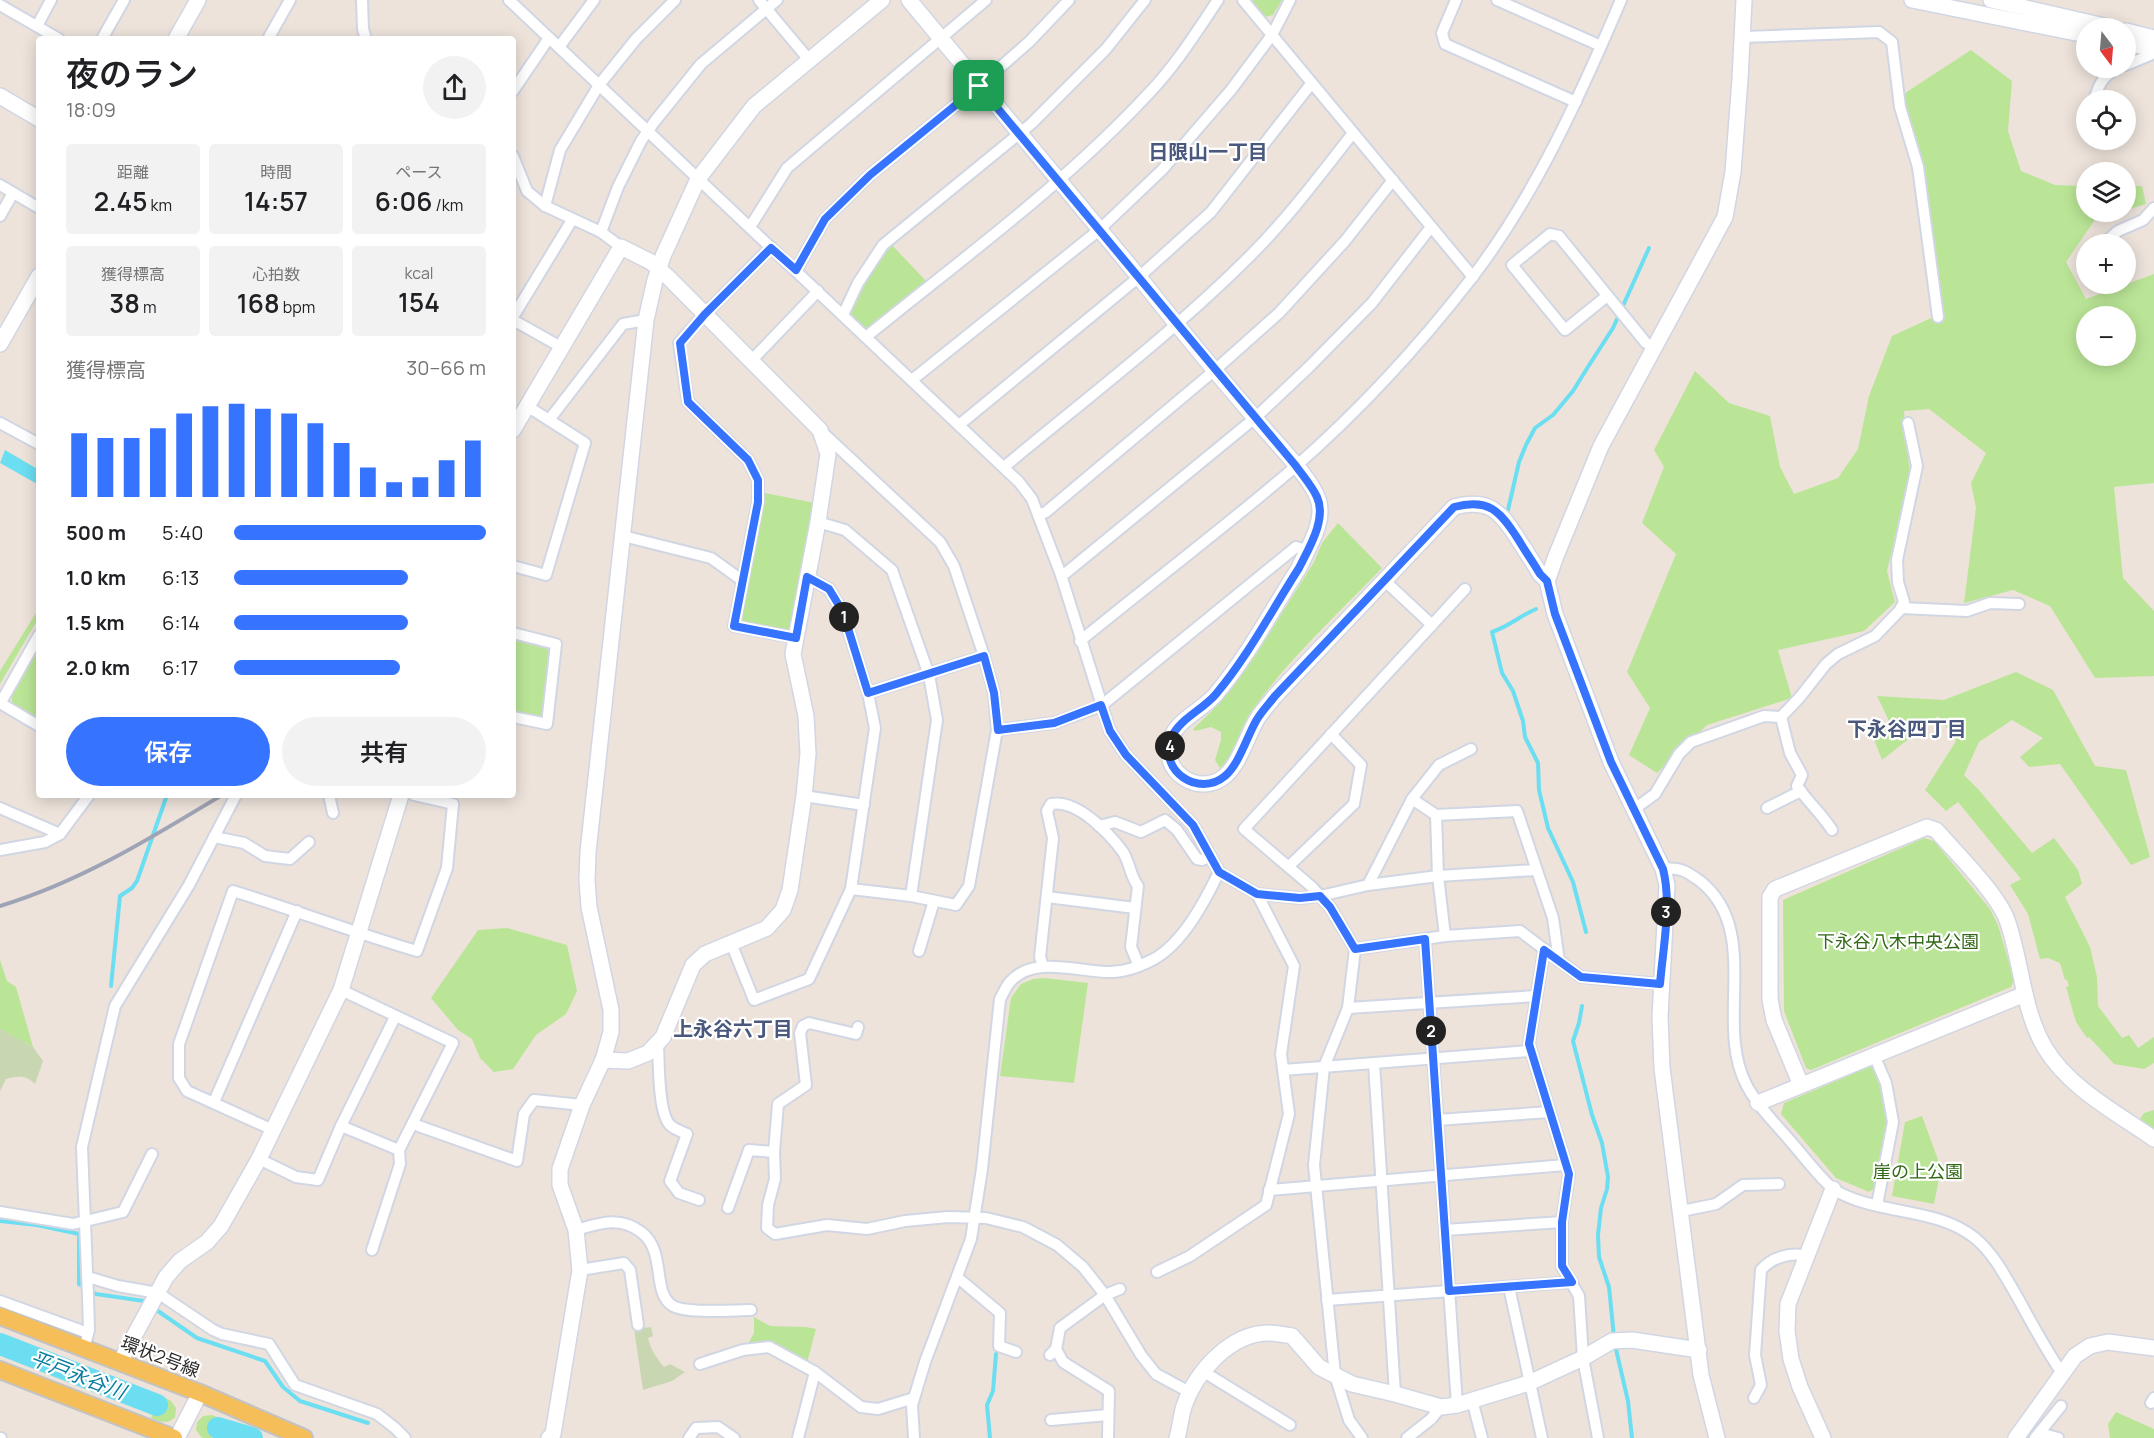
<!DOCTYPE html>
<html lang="ja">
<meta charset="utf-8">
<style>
body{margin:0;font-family:Manrope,"Noto Sans JP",sans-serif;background:#f2f2f2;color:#202124;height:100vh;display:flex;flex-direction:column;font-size:22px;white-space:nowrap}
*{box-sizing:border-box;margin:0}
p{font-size:20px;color:#757577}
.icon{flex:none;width:33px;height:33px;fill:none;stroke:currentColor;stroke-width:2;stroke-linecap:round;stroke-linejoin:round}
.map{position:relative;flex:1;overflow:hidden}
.details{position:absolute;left:36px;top:36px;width:480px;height:762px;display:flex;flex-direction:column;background:#fff;border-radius:6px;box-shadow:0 3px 15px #0003}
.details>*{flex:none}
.needle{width:39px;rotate:164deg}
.buttons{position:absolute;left:2076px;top:18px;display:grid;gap:12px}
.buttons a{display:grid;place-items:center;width:60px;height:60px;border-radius:50%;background:#fff;box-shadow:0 3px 15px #0003;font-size:30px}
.pin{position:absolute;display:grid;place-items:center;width:51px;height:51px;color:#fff;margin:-26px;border-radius:12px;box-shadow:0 3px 9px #0006}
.km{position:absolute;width:30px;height:30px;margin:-15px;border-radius:50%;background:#222;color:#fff;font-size:16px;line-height:30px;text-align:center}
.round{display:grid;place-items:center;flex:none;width:63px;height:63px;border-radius:32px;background:#f2f2f2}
.summary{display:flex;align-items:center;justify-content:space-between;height:102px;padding:0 30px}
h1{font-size:33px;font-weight:600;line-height:45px}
.metrics{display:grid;grid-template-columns:repeat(3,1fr);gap:9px;height:102px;padding:6px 30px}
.metrics div{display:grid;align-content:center;border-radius:6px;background:#f2f2f2;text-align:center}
.metrics b{font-size:26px;font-weight:600}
.metrics small{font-size:16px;font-weight:400}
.metrics p{font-size:16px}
.chart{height:168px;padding:12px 30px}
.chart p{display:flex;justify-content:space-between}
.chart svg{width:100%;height:108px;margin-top:6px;stroke:#3673ff;stroke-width:6}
.cta{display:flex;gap:12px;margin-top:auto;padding:12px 30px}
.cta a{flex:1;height:69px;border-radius:36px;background:#3673ff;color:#fff;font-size:24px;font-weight:600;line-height:69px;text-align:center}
.cta a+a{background:#f2f2f2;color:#202124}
ul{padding:0 30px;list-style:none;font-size:20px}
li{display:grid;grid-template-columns:96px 72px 1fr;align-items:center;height:45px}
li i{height:15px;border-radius:8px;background:#3673ff}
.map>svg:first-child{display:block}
.green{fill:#bae596;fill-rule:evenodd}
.cemetery{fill:#c8d7b2}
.water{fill:#6bdef2}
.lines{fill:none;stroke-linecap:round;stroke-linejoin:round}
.stream{stroke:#6bdef2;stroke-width:4}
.river{stroke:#6bdef2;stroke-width:22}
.street-casing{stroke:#d1d6e3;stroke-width:14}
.secondary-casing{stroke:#d1d6e3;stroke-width:18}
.primary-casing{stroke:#c3c3c3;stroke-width:20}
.street{stroke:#fff;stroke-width:10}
.secondary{stroke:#fff;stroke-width:15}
.primary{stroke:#f5be58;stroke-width:16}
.rail{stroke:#9ea4b5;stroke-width:4}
.route-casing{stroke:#fff;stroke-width:12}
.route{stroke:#3673ff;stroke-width:8}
.labels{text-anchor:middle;stroke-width:4.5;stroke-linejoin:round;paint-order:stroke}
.park-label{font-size:18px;fill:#326918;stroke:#fff}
.street-label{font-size:18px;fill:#2a2a2a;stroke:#fff}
.neighbourhood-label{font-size:20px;font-weight:bold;fill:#49587c;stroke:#fff}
.water-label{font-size:20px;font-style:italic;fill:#097d9f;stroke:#fff}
</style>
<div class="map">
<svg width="2154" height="1438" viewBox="0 0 2154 1438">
<rect width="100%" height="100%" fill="#ede3db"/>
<g class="green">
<polygon points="1251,0 1282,0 1273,15 1265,17"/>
<path d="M1971 50 2012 81 2008 131 2021 171 2055 185 2086 186V212H2120L2096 218 2066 262 2086 299 2154 274V483L2114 487 2123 578 2154 611V676L2095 678 2050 606 2013 590 1964 603 1976 508 1971 483 1986 453 1929 409 1904 411 1910 476 1887 571 1895 602 1864 631 1778 650 1792 698 1707 725 1657 773 1629 755 1650 708 1627 672 1676 554 1642 523 1664 467 1654 450 1695 371 1729 403 1770 416 1780 467 1794 494 1838 478 1858 449 1869 396 1892 336 1931 318V219L1902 95ZM2086 316H2126V356H2086Z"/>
<polygon points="2126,186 2142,186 2146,204 2126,210"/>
<path d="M892 245 926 281 865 331 849 313C859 292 873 258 892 245Z"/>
<polygon points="765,493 815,503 792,632 741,622"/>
<path d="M1338 523 1382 568C1338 614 1288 659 1251 712 1240 728 1234 756 1220 768L1215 760 1221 740V732L1211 727 1195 731 1193 729 1212 711 1257 653 1314 562 1322 543Z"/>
<polygon points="36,613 39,617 0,684 0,671"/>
<polygon points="513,640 549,649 542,716 513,711"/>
<polygon points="39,647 39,719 12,703 12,696"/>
<polygon points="2016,672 2053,690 2095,766 2126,770 2150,857 2131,865 2060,764 2029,767 2020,757 2043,738 2012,720 1979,742 1964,775 1978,789 2032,853 2054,838 2078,870 2082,884 2065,897 2090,947 2097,977 2098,1006 2122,1038 2129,1035 2138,1048 2154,1037 2154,1063 2144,1069 2114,1064 2089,1037 2087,1038 2076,1022 2066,987 2069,986 2067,980 2065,980 2060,963 2048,958 2040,959 2028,914 2010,885 2021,879 1958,802 1946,811 1925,790 1956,741 1938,716 1882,760 1872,734 1889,721 1877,696 1944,700"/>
<polygon points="1924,838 1934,841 1990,909 1998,925 2014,980 2011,987 1811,1070 1806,1068 1784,1011 1783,900"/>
<polygon points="507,928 567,945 577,991 566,1014 536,1035 513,1069 494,1072 480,1058 472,1039 458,1030 431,998 478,930"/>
<polygon points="0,960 7,981 16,987 33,1047 0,1029"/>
<polygon points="1045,978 1088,983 1074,1083 1000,1076 1011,998 1021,984 1033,979"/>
<polygon points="1874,1065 1886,1097 1891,1122 1877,1186 1869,1192 1836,1178 1781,1114 1784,1103"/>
<polygon points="2154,1110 2154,1131 2139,1121 2144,1113"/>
<polygon points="1922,1116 1941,1168 1934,1204 1892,1196 1905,1122"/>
<polygon points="754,1317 770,1326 806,1327 816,1329 807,1363 749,1346 749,1342 754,1333"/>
<path d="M160 1395 171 1401 176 1408 175 1417C168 1425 160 1422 151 1418Z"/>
<polygon points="2116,1412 2154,1429 2154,1438 2110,1438 2108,1424"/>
<polygon points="212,1415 220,1418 212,1438 202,1438 196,1430 197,1422 203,1416"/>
</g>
<g class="cemetery">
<path d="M0 1029 33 1047 43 1061 35 1084C26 1075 17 1076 6 1079L0 1091Z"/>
<path d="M651 1327 653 1336 648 1338C651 1351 656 1357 664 1367L670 1364 685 1372 672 1381 643 1390 634 1329Z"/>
</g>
<polygon class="water" points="5,450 39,470 39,485 0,463"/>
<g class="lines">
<g class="stream">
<polyline points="1508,510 1519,462 1526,445 1535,428 1553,415 1573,391 1586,370 1613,328 1649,248"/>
<path d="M1536 609C1520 616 1509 626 1492 632L1502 673 1513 691 1523 721 1525 737 1538 763 1539 790 1548 828 1573 882 1586 932"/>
<polyline points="111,986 120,896 132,888 137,881 167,795"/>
<polyline points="1582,1006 1579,1023 1573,1041 1592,1115 1602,1143 1608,1177 1607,1189 1601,1208 1598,1235 1599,1257 1609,1287 1614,1337"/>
<polyline points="0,1221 37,1225 79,1234 79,1284 96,1294 144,1301 148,1304"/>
<polyline points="155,1309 197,1338 265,1361 283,1387 300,1401 368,1423"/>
<polyline points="1615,1345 1628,1401 1632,1438"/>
<polyline points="990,1438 987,1405 993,1391 996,1354"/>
</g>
<g class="river">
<polyline points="0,1344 157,1405"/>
<polyline points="218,1428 252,1438"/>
</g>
<g class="street-casing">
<g id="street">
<polyline points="362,0 363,29 366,39"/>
<polyline points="509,0 1019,482 1032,499 1061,575 1110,731 1126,755 1193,825 1219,872 1257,894 1300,898 1320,896 1368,885 1438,876 1536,870"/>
<polyline points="759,0 810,61"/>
<polyline points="1243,0 1473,277"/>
<polyline points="1456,0 1442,33 1445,44 1576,102"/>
<polyline points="1497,0 1601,46"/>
<polyline points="0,5 59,39"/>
<polyline points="37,26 51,0"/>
<polyline points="1743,37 1879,32 1892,42 1900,107 1918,167 1938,317"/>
<polyline points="102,39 124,0"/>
<polyline points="268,39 290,0"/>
<polyline points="559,47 594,0"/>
<polyline points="2126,65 2150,55 2154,48"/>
<polyline points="513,91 549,38"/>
<path d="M2094 100C2099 84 2103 75 2119 68"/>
<polyline points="513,156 527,191 545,206 601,232 621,247"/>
<polyline points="0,185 39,208"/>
<polyline points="545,206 560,150 599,85 636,39 675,0"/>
<polyline points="0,216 13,193"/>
<polyline points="750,227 787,168 986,0"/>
<polyline points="601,232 618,187 641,141 655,121 701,64 777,0"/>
<polyline points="2108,240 2118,231 2143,220 2154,208"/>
<polyline points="771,247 705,314 679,343 688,402 748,460 758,480 758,502 734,626 797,638"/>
<polyline points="796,270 825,219 870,175 979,86 1029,42 1069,0"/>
<polyline points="1607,296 1565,330 1512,265 1550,234 1559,236 1646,343 1653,347"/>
<polyline points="843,315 858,283 883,245 1031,124 1106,49 1145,0"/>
<polyline points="513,317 572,220"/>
<polyline points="513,320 561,347"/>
<path d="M866 337C963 258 1065 184 1150 92 1176 65 1197 31 1218 0"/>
<polyline points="751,361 818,291"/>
<polyline points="912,380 1099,230 1162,170 1231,90 1272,35 1290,0"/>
<polyline points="527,406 549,420"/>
<polyline points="0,423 39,444"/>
<polyline points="959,425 1139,277 1211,212 1311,84"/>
<polyline points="823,433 940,542 954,566 984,656 994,693 997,730 969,886 956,905 911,896 851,889"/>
<path d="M1004 467C1087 398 1174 332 1250 256 1288 218 1320 175 1353 133"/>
<polyline points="1038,515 1046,512 1215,370 1279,313 1345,241 1393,180"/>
<polyline points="818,522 845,530 892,570 929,675 937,720 911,896"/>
<polyline points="623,536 711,558 743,581"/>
<polyline points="513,566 546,575 585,443 549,420 623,324 646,320"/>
<polyline points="1061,575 1067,572 1255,418 1309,367 1372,303 1431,227"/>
<polyline points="1385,581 1432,625"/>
<polyline points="1901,608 1967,611 1990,603 2019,604"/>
<polyline points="513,633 556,644 547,724 513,717"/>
<path d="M1080 641C1151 583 1225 527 1295 467 1359 411 1419 346 1471 279 1535 196 1580 96 1621 0"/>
<polyline points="868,693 984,656"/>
<polyline points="0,703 39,726"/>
<polyline points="0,704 39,635"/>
<path d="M1781 717 1790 753 1802 775 1797 786C1808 802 1821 813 1832 830"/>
<polyline points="997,730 1054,723 1101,706 1296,547 1308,550"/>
<polyline points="329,795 333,813"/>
<polyline points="804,796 864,805"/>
<polyline points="1412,799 1436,815 1438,876 1445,936"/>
<polyline points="0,808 60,834"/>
<polyline points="1767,808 1801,791"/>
<polyline points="1633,810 1655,794 1679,754 1691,742 1764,716 1781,717 1800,697 1826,664 1838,654 1875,636 1900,610 1904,602 1898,582 1897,560 1917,466 1908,423"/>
<polyline points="1436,815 1517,811 1553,918 1559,961"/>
<polyline points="1099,826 1115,822 1141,832 1165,820 1177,830 1197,859 1202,860 1210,856"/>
<polyline points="214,837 244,843 265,856 290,859 309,842"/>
<polyline points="0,850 45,842 60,834 89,795"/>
<polyline points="1289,866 1354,804 1361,765 1331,734"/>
<path d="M1663 869C1680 867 1686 871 1700 881 1763 931 1713 1023 1747 1086 1758 1107 1777 1125 1792 1143 1805 1158 1817 1174 1831 1187 1836 1192 1844 1195 1851 1198 1891 1214 1940 1210 1975 1238 1995 1255 2006 1278 2019 1300 2033 1326 2047 1351 2063 1375"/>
<polyline points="1368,885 1412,799 1439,765 1471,749"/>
<polyline points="1047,897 1135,908"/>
<polyline points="1425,939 1457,1405"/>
<polyline points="731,943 754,1000 809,979 851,889 875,728 868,693 843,612 829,589 807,577"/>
<polyline points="1355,949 1445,936 1520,931 1581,977 1661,984"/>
<polyline points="1544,950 1529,1044 1569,1174 1562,1222 1562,1266 1579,1296 1583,1358 1598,1438"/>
<polyline points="919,951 934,901"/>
<path d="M1043 966 1040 957 1053 838 1047 811 1051 804C1077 799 1109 833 1123 852 1130 863 1130 876 1138 886L1131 947 1139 966"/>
<polyline points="341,990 453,1043 399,1150 341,1126"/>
<polyline points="1348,1008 1536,996"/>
<polyline points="858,1027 856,1034 809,1023 803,1026 800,1033 806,1085 778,1104 774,1152 775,1179 768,1205 767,1228 775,1234 827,1225 867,1229 905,1221 948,1217 986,1218 1023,1227 1057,1245 1083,1267 1105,1295 1141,1355 1156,1374 1191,1393"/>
<path d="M658 1044C659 1062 658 1113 670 1125 674 1129 682 1132 687 1134L670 1181 679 1193 699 1200"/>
<polyline points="1874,1055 1886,1083 1893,1122 1877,1205"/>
<polyline points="1374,1063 1395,1394"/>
<polyline points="1283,1070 1530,1051"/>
<polyline points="214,1102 297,911"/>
<polyline points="1437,1120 1549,1112"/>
<polyline points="413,1124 517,1161 524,1114 534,1100 582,1105"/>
<path d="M273 1130 187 1091 179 1078V1044L233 891C295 910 355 933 417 951L447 868 453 804 414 795"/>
<polyline points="259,1159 296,1177 318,1180 341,1126 395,1017"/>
<polyline points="1269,1190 1565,1165"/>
<polyline points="728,1208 749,1150 774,1152"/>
<polyline points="1682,1211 1716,1204 1743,1185 1779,1184"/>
<polyline points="0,1212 73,1224 123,1212 152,1154"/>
<path d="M576 1230C600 1223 620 1216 641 1232 667 1251 651 1293 673 1306 687 1314 734 1310 751 1310"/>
<polyline points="1445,1230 1562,1222"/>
<polyline points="372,1250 400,1164 399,1150"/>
<polyline points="580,1270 624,1263 630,1270 638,1325"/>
<polyline points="1157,1272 1190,1256 1266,1205 1289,1114 1281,1054 1294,966 1257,894"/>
<polyline points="88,1277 118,1286 158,1293 213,1330 222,1334 269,1344 295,1385 377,1414 395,1428 405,1438"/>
<polyline points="957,1277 1000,1313 999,1346 1016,1352"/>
<polyline points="1509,1287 1542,1438"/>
<polyline points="1327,1300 1572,1282"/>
<polyline points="0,1301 88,1333"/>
<polyline points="84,1349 89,1330 88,1297 82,1147 115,1006 189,885 236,795"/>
<polyline points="1056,1349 1063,1362 1109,1391 1108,1438"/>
<polyline points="1050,1355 1056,1349 1060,1328 1105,1295 1120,1289"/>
<polyline points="700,1364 743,1350 769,1347 815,1372 861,1407 878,1409 914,1398"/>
<polyline points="1204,1372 1290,1425"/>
<path d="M1754 1398 1761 1385 1755 1355 1761 1270C1772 1257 1791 1252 1807 1256"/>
<polyline points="1472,1400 1482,1438"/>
<polyline points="2151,1403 2154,1398"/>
<polyline points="1051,1420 1108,1415"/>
<polyline points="2040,1433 2058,1438"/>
<polyline points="0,1438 1,1438"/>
<polyline points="689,1438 696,1428 718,1427 734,1438"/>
<polyline points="798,1438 815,1372"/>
<path d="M914 1438 912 1405 925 1362 971 1239 982 1169 1000 999C1003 994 1006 987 1009 983 1032 955 1075 971 1106 972 1122 973 1139 967 1154 959 1183 943 1205 901 1219 872"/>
<polyline points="1362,1438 1349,1420 1335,1375 1314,1165 1324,1067 1348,1008 1355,949 1330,907 1312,887 1244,829 1465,589"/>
<polyline points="1407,1438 1431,1419 1441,1407"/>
<polyline points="2035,1438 2061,1406"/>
</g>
</g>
<g class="secondary-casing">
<g id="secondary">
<path d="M909 0 1139 277C1177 325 1216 373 1256 419 1272 439 1310 476 1318 499 1326 521 1308 548 1299 568 1272 610 1248 656 1216 694 1204 709 1178 719 1171 738 1158 771 1199 798 1225 776 1238 766 1247 737 1256 721 1261 712 1269 704 1275 696L1454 507C1489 498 1500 511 1518 539 1525 550 1533 562 1540 574L1547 581"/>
<polyline points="1912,0 2086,35"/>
<polyline points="1991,0 2113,28"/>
<polyline points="2126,31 2154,38"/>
<polyline points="176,39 198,0"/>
<polyline points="2126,43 2154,49"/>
<polyline points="0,96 39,119"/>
<polyline points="0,344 39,276"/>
<polyline points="513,430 621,247 651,262 669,278 820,430 828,454 818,522 793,654 806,716 808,754 804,796 790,890 783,910 767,928 705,954 693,965 663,1037 648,1053 628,1061 603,1060"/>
<path d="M1801 1085 1774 1020 1770 999V897L1775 889 1927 827 1936 830C1956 853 1997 893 2007 920 2022 962 2022 1009 2045 1048 2069 1088 2117 1113 2154 1139"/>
<polyline points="1758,1103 2025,994"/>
<polyline points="120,1362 166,1277 180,1261 207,1242 221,1226 259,1159 341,990 401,795"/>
<polyline points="177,1438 200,1393"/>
<polyline points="549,1438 553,1434 580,1270 576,1230 560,1185 560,1169 582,1105 603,1060 611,1032 611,1010 589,907 587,880 588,852 646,320 655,280 663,256 698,179 754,106 882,0"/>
<path d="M1177 1438C1180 1428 1181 1416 1184 1406 1196 1372 1230 1333 1269 1333 1276 1333 1284 1335 1292 1336L1319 1367 1352 1384 1395 1394 1441 1407 1457 1405 1529 1383 1583 1358 1612 1341 1632 1340 1699 1350"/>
<polyline points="1717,1438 1701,1375 1662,1068 1660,1017 1667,885 1663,869 1611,762 1555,614 1547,581 1556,556 1601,446 1725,217 1733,172 1740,79 1744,0"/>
<polyline points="1823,1438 1800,1387 1791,1359 1787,1331 1788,1304 1833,1189"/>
<polyline points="2016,1438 2075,1356 2090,1346 2108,1342 2154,1348"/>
</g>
</g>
<g class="primary-casing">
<g id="primary">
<polyline points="0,1316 200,1393 304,1438"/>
<polyline points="0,1370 174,1438"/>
</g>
</g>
<use href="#street" class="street"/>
<use href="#secondary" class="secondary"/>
<use href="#primary" class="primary"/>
<path class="rail" d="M0 906C80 882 151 838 222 795"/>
</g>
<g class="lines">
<g class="route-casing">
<path id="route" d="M979 86 1296 466C1303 476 1312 486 1317 497 1327 519 1309 548 1299 568 1272 610 1248 656 1216 694 1204 709 1179 719 1171 738 1158 771 1199 798 1225 776 1238 766 1247 737 1256 721 1261 712 1269 704 1275 696L1454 507C1489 498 1500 511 1518 539 1525 551 1533 562 1540 574L1547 581 1555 614 1611 762 1663 869C1672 904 1663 948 1660 984L1581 977 1544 950 1529 1044 1569 1174 1562 1222V1266L1572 1282 1449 1291 1425 939 1355 949 1330 907 1320 896 1300 898 1257 894 1219 872 1193 825 1126 755 1110 731 1101 705 1054 723 998 730 994 693 984 656 868 693 843 612 829 589 807 577 796 638 734 626 758 502V480L748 460 688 402 680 343 705 314 771 248 796 270 825 219 870 175Z"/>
</g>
<use href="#route" class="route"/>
</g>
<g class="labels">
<g class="park-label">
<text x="1898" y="948">下永谷八木中央公園</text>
<text x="1918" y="1178">崖の上公園</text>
</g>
<g class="street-label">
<text transform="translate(160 1357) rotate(21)" y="6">環状2号線</text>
</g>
<g class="neighbourhood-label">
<text x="1208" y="159">日限山一丁目</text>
<text x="1907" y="736">下永谷四丁目</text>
<text x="733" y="1036">上永谷六丁目</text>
</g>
<g class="water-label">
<text transform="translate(78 1375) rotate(21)" y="7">平戸永谷川</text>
</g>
</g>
</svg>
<div class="buttons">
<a><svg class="needle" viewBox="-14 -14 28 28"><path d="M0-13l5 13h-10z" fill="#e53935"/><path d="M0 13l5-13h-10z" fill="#757577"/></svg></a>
<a><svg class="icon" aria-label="locate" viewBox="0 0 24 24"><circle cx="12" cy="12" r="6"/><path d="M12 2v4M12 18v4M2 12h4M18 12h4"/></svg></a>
<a><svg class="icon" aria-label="layers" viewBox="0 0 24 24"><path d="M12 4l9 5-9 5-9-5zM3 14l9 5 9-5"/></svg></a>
<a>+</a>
<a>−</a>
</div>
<div class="pin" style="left:979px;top:86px;background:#1e9e55"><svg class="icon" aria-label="arrive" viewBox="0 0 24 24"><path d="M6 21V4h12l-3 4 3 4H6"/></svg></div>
<b class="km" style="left:844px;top:617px">1</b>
<b class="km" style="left:1431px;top:1031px">2</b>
<b class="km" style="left:1666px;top:912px">3</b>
<b class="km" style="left:1170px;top:746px">4</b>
<section class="details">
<div class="summary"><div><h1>夜のラン</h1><p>18:09</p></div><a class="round"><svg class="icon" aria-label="share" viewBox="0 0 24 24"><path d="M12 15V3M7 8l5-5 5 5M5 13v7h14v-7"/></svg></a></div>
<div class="metrics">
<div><p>距離</p><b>2.45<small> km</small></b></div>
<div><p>時間</p><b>14:57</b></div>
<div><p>ペース</p><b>6:06<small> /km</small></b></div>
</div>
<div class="metrics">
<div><p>獲得標高</p><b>38<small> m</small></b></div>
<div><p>心拍数</p><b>168<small> bpm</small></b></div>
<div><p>kcal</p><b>154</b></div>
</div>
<div class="chart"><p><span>獲得標高</span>30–66 m</p>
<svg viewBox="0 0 160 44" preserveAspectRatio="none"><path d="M5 44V18M15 44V20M25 44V20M35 44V16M45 44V10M55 44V7M65 44V6M75 44V8M85 44V10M95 44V14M105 44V22M115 44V32M125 44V38M135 44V36M145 44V29M155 44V21"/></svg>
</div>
<ul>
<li><b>500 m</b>5:40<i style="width:100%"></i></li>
<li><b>1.0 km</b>6:13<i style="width:69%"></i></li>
<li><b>1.5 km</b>6:14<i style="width:69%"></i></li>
<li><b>2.0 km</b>6:17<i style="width:66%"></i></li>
</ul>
<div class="cta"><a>保存</a><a>共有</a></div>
</section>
</div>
